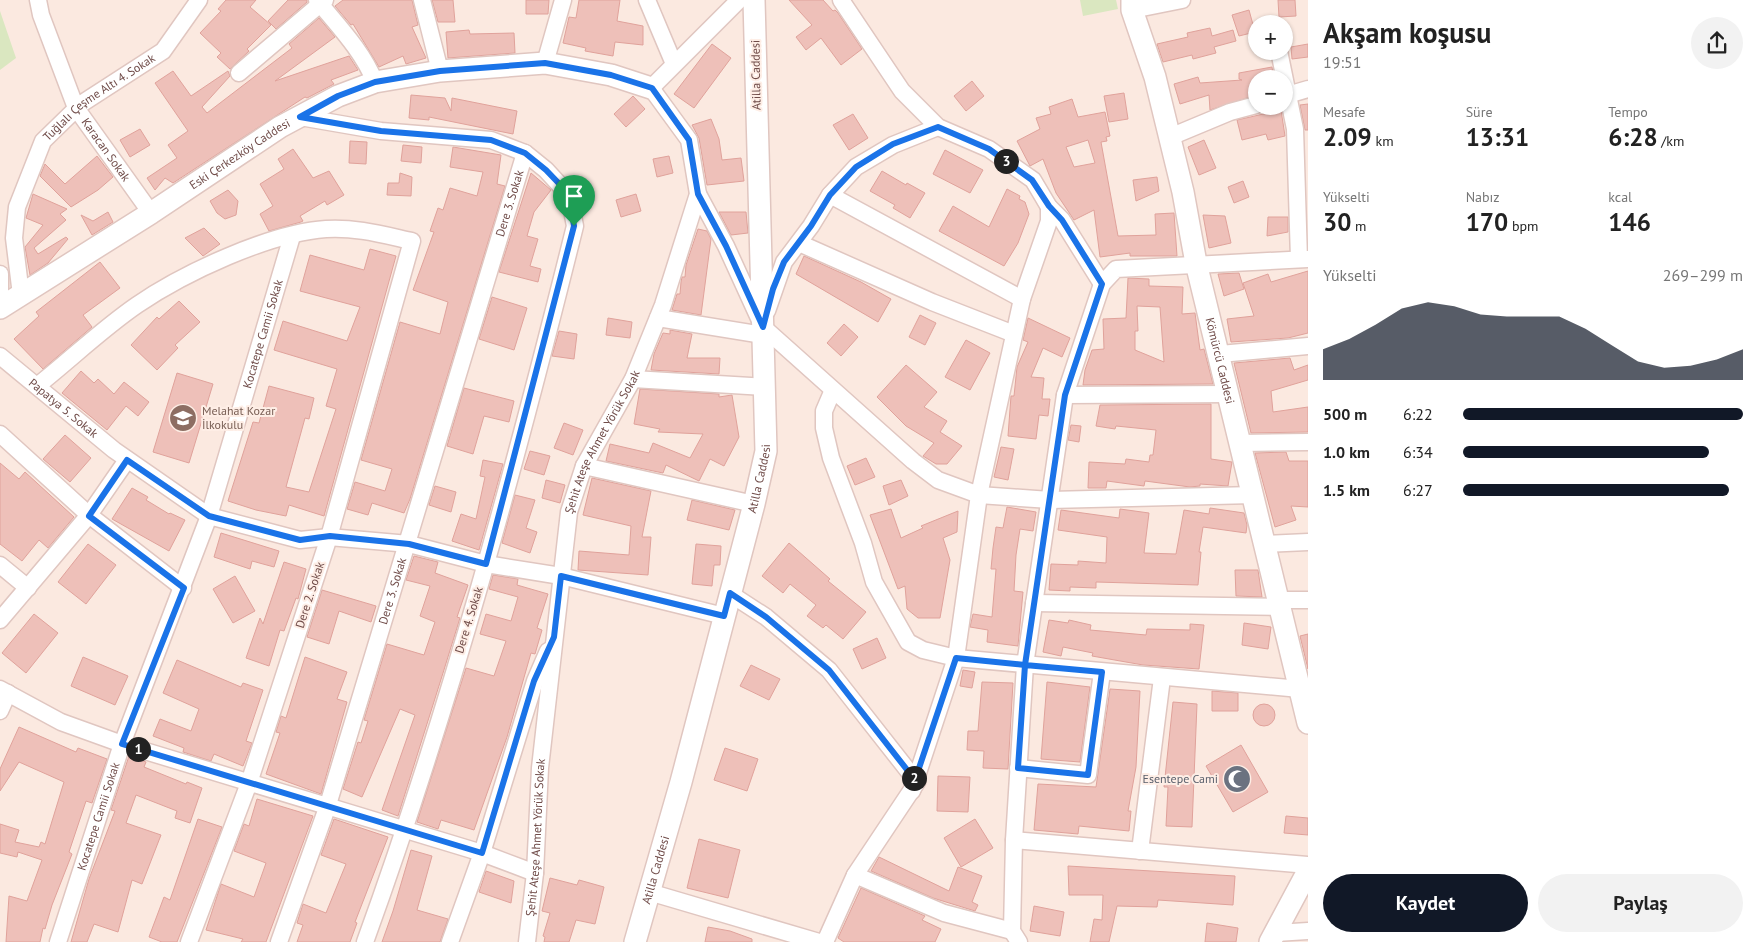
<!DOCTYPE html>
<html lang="tr">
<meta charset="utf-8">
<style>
body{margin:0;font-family:"PT Sans",sans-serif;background:#f2f2f2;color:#222;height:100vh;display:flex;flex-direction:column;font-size:19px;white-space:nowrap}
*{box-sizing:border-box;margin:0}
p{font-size:16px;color:#767676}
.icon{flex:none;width:28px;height:28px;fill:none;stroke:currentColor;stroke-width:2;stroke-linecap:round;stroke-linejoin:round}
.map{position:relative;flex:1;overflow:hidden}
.drawer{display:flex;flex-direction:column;background:#fff;width:450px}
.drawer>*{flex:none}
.tools{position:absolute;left:1248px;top:15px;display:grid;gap:10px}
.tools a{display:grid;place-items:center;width:45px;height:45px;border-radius:50%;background:#fff;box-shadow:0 1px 4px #0004;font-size:25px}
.pin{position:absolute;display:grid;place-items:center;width:42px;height:42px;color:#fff;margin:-51px -21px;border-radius:50% 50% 50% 0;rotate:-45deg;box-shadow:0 0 5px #0007}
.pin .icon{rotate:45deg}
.km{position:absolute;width:25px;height:25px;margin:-12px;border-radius:50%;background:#222;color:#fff;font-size:14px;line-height:25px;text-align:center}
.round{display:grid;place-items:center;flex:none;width:52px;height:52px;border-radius:26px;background:#f2f2f2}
.summary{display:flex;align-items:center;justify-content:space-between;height:85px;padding:0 15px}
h1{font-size:28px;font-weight:700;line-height:38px}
.figures{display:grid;grid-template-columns:repeat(3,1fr);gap:8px;height:85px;padding:5px 15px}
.figures div{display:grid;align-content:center}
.figures b{font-size:25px;font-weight:700}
.figures small{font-size:14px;font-weight:400}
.figures p{font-size:14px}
.chart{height:140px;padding:10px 15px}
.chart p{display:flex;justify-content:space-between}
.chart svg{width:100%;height:90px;margin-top:5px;fill:#111827;opacity:.7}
.action{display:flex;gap:10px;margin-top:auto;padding:10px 15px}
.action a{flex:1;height:58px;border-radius:30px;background:#111827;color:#fff;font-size:20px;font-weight:700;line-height:58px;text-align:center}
.action a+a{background:#f2f2f2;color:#222}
ul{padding:0 15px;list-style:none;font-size:16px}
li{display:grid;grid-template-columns:80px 60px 1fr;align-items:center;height:38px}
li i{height:12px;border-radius:6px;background:#111827}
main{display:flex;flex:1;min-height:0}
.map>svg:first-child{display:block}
.green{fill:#dae7c0}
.building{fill:#eec0b9;stroke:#e0a29b;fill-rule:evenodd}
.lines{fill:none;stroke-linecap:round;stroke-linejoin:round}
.minor-casing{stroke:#e0c6c0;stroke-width:19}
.tertiary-casing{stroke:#e0c6c0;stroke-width:24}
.minor{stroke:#fff;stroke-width:16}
.tertiary{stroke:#fff;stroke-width:21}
.route-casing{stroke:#fff;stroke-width:10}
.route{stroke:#1a73e8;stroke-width:6}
.labels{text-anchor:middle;stroke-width:4;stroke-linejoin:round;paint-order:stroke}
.street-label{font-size:12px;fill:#704c49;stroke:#feeee6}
.education-label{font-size:12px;fill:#785e54;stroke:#feeee6;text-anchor:start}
.worship-label{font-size:12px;fill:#5b616d;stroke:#feeee6;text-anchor:end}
</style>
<main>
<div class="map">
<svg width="1308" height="942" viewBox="0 0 1308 942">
<rect width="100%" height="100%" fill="#fbe9e0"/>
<g class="green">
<polygon points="1080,0 1116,0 1118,9 1083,16"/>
<polygon points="0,11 16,58 0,70"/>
</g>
<g class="building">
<polygon points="226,0 256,0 250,7 271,25 247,49 249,51 230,69 217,57 221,53 200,33 221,11 218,9"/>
<polygon points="288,0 307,0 307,2 276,29 268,21"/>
<polygon points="343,0 412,0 418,25 412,27 426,58 406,64 403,56 379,67 353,24 351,25 335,6"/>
<polygon points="432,0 453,0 455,22 438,22"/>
<polygon points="526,0 549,0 548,14 526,14"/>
<polygon points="579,0 620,0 617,21 643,26 643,45 615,42 613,56 585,51 586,48 563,43 569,17 576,18"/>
<polygon points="789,0 823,0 833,11 835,10 838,13 862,49 841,65 821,38 806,50 796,37 812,25"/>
<polygon points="1278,0 1295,0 1296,16 1279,17"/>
<polygon points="1249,10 1255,32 1239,36 1232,15"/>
<polygon points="319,18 335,37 275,81 349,56 358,70 331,80 334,84 307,98 305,97 173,183 165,178 155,190 147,178 177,158 168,145 188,131 155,83 173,71 191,96 228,71 230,76 202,107 207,113 292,48 289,44"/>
<polygon points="1210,28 1212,36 1233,30 1236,41 1214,47 1216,53 1193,59 1192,55 1163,62 1157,44 1188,37 1187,33"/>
<polygon points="469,30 470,34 514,33 515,53 448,58 446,32"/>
<polygon points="712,44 731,58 694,108 674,94"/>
<polygon points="1308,44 1308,57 1292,59 1291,47"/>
<polygon points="1272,67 1274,79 1256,79 1256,95 1210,110 1209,95 1180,104 1174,84 1198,77 1200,83 1242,80 1239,79 1239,73"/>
<polygon points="972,81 984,96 966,111 954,96"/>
<polygon points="1124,93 1128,119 1109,122 1104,96"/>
<polygon points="411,95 445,98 451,111 452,98 517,111 513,134 429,117 429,120 409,118"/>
<polygon points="633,96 645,109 626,127 614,114"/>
<path d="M1072 99 1078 117 1105 112 1110 136 1106 137 1107 141 1101 142 1118 236 1156 235 1155 214 1174 213 1177 256H1130V253L1100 257 1094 210 1074 220 1056 193 1043 159 1030 166 1017 141 1040 129 1036 118 1051 114 1049 107ZM1088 140 1095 163 1074 167 1066 147Z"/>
<polygon points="1308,104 1308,130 1305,130 1300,105"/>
<polygon points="1281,110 1285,136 1268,140 1266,134 1242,140 1237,120"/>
<polygon points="853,114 868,138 849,150 833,125"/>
<polygon points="711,119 719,139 722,160 741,158 744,181 707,185 699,138 692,125"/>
<polygon points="140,129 150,145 130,157 120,140"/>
<polygon points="1204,140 1216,168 1199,175 1188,147"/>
<polygon points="350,141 367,142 366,164 349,163"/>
<polygon points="403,145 422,147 421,163 401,161"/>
<polygon points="453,147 501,155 497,184 505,186 410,499 404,513 372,503 368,515 347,509 355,482 385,491 392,469 361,460 400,322 440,334 448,302 413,290 434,232 430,231 438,208 443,210 450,188 477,196 483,172 450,167"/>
<polygon points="293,149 313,178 329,171 344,195 327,205 325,201 300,216 303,221 301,222 269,231 260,214 273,206 260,184 284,169 278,159"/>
<polygon points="945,150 983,170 970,193 933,174"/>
<polygon points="97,156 113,177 98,190 71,207 40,176 45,164 65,184"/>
<polygon points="669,156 673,173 657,177 653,159"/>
<polygon points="882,171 906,185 907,183 925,193 910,218 893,208 895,205 870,191"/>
<polygon points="400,173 412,177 411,196 387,195 388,183 399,183"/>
<polygon points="531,173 551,190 534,212 527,236 538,239 530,266 541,269 538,282 499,272"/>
<polygon points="1157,177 1159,191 1136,201 1133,180"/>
<polygon points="1243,181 1249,197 1234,203 1228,187"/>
<polygon points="1007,189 1020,196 1019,199 1025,202 1029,214 1018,243 1004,266 939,231 953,206 989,227"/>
<polygon points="228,190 238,201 236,215 225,219 217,213 210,201"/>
<polygon points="33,194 67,209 60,214 66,220 34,248 38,254 66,237 68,239 48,263 30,275 25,247 43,225 26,218"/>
<polygon points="636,194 641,211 621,217 616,200"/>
<polygon points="108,212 113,222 92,235 81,215 93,221"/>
<polygon points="719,212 746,212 748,233 731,235"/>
<polygon points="1203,215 1225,216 1231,243 1209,248"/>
<polygon points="1268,217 1288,217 1288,232 1267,236"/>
<polygon points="204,228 220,244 203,256 185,238"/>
<polygon points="698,229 707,231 711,239 701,315 672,310 677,294 680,294 681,282 682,277 685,277 686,265"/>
<polygon points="370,249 396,256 324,516 289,505 286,516 256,510 228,501 253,422 259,423 269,386 314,398 309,419 305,418 286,487 309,492 336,409 326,406 337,369 274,350 283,321 347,341 360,307 300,291 310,255 364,270"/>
<polygon points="804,256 861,282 891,299 878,322 796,274"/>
<polygon points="100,262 120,288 83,315 92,327 43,369 14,339 39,316 36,312"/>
<polygon points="1308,271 1308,333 1288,338 1231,342 1227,319 1254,316 1243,283 1268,274 1271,282"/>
<polygon points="1239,273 1244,289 1224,296 1218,274"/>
<path d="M1128 278 1149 279V286L1183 287 1182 314 1195 313 1200 350 1204 349 1213 384 1083 385 1085 370 1092 350 1104 349 1103 319 1126 318ZM1137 306 1160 307 1164 362 1135 350V331H1138Z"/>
<polygon points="492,297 527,308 514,350 479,339"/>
<polygon points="179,301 200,322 175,345 178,348 157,370 131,345 157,317 159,319"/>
<polygon points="920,315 936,323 925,345 909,337"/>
<polygon points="608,318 632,322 630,338 606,335"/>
<polygon points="1028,318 1070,338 1062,357 1043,348 1031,377 1044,378 1042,399 1050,399 1048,416 1039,415 1036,439 1008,436 1011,396 1014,396 1017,367 1028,342 1023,340"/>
<polygon points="844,324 858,337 841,356 827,343"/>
<polygon points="670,330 692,334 687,358 720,358 719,374 651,370 654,354 663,333 670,334"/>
<polygon points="559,331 577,334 574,359 552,356"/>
<polygon points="966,340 990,353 970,390 945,377"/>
<polygon points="1290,358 1294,370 1308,365 1308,380 1271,391 1273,412 1308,407 1308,432 1251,433 1234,363"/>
<polygon points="906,365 937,392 924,407 947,421 940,432 962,446 947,464 936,464 923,456 934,443 906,426 877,397"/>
<polygon points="81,371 94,383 98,379 114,394 124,382 149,402 138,416 126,406 107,430 62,393"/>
<polygon points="177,373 213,384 189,463 153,452"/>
<polygon points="464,388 514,401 509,422 484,416 473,454 447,446"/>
<polygon points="640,389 719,394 719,397 732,395 739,437 724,466 710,459 699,481 666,465 663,473 606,461 610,444 649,453 653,443 690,458 703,434 658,432 660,429 634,424"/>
<polygon points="1211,404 1211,459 1232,462 1228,486 1200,484 1200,486 1190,487 1145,481 1144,486 1107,481 1106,488 1088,488 1089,462 1125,464 1126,459 1149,462 1150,455 1153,455 1156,430 1116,426 1115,429 1096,426 1100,405"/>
<polygon points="564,423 583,430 573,455 554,448"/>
<polygon points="1071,425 1081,426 1079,442 1068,440"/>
<polygon points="65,435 91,458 70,482 43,459"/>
<polygon points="1001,447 1014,449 1008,480 994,477"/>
<polygon points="530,451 550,456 544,475 524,469"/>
<polygon points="1286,452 1289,461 1308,461 1308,507 1291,506 1296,520 1275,527 1255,453"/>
<polygon points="866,458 875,477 855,485 847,466"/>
<polygon points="483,460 503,464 479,550 452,541 461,514 476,519 485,477 480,476"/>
<polygon points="0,463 19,479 25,472 74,517 48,548 39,540 22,561 0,544"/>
<polygon points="592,478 651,491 642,537 651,537 648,575 578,570 579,551 629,555 631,526 583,515"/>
<polygon points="546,480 565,485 560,503 542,498"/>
<polygon points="901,480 908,496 889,505 883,486"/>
<polygon points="435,486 456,492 451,512 429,505"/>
<polygon points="132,488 148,497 146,500 169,514 170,513 185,520 169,551 112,519"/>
<polygon points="515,495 535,500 526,528 537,532 530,553 502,543"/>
<polygon points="692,500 735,510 729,530 687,520"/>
<polygon points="1007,507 1036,512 1033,531 1020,529 1016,555 1014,591 1023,592 1018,646 987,642 988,630 970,627 973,614 992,617 996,569 991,569 993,548 996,527 1003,528"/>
<polygon points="1210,508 1244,513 1247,525 1246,533 1203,527 1199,552 1201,552 1198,585 1096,582 1096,588 1070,587 1070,591 1049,590 1051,564 1078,565 1078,561 1106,563 1107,537 1058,530 1061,510 1119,518 1120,509 1149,513 1144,553 1176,554 1184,510 1209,514"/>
<polygon points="891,509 901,538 923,528 921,526 958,511 957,532 943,538 950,560 940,618 918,618 907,609 905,586 898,589 870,515"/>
<polygon points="221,533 279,551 274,567 252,561 250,569 214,557"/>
<polygon points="789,543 830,579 828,581 866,612 843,639 826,625 823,628 807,616 816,605 790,584 783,593 762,576"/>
<polygon points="88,544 116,565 86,604 58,582"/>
<polygon points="696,544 721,546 720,565 714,565 712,586 692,584"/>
<polygon points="414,556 438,562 435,573 468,585 457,617 460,618 443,673 398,816 382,810 415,715 400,709 362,797 343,789 358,742 361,743 368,721 364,720 387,644 424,655 435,622 420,616 430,586 406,580"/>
<polygon points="284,562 306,569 298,599 296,598 284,631 280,630 269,666 246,658 260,618 263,624"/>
<polygon points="1235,570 1258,570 1262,597 1236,596"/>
<polygon points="493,575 518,579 517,585 548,594 537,628 542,630 535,654 531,653 507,737 474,830 441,820 438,829 417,822 466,668 494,676 506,641 480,634 486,614 511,621 518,597 489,589"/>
<polygon points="235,576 255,611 233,623 213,589"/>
<polygon points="322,590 376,606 371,622 339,611 329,644 307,637"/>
<polygon points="34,614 58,633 26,673 2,653"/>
<polygon points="1049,620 1068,623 1069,620 1091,625 1090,630 1146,635 1147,629 1190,630 1190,624 1204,625 1199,669 1143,665 1092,656 1093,653 1063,647 1061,656 1043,652"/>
<polygon points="1244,623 1271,627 1268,649 1242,645"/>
<polygon points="1308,634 1308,669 1300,636"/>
<polygon points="877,638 886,658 862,669 853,649"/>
<polygon points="83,657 128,676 115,705 71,686"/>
<polygon points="305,657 347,672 337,699 347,702 321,794 266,774 280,733 276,732 281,716 286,718"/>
<polygon points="177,660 241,687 243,683 263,690 246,741 252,743 243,766 214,754 211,761 183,752 184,748 153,736 160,719 191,731 199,709 163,693"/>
<polygon points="751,665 780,679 769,700 740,686"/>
<polygon points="963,670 975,672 972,688 960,686"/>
<polygon points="982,682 1013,683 1008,769 983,768 984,751 967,750 968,731 978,731"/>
<polygon points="1047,682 1090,687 1080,762 1041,759"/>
<polygon points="1110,689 1140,691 1136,767 1128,811 1131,811 1129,831 1079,826 1078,834 1034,830 1038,784 1096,787"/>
<polygon points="1212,691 1238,693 1238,711 1212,711"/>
<polygon points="1173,702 1197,704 1192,827 1166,826 1168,787 1164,787"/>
<circle cx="1264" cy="715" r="11"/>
<polygon points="19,727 76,752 78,748 107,759 92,803 86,801 69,852 72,854 52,905 45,929 43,928 40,942 6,942 9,896 27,901 42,860 18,852 17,857 0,853 0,824 19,830 15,842 39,847 41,842 45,844 64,782 19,762 0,791 0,769"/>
<polygon points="1241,745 1268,792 1233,812 1206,766"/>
<polygon points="725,748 758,759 747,791 714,780"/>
<polygon points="129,756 146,762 144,767 186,784 187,782 202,788 190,823 175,818 177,811 136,795 126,823 161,835 142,884 132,880 118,932 94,924 87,942 71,942 89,879 115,811 111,810"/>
<polygon points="938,776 970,777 968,812 937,811"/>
<polygon points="257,799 313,816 266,942 241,942 243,939 206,930 221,884 254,897 266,863 234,851 244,824 249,826"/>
<polygon points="1286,816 1308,818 1308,835 1284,833"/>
<polygon points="198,819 222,827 177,942 162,942 149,937 164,897 170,900"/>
<polygon points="334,819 388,837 355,922 357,923 350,942 297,942 303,925 297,923 303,904 326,913 346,864 321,855"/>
<polygon points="975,819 993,848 961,867 944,838"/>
<polygon points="699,839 740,850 728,898 687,888"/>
<polygon points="411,850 432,856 417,910 448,919 440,942 382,942 393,911"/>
<polygon points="879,857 949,891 958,867 982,876 972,902 978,905 975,911 933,898 871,871"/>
<polygon points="1068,866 1235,876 1233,905 1158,900 1157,907 1117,906 1109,942 1090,942 1094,919 1102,920 1103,895 1069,895"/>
<polygon points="486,871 514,881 511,903 479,892"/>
<polygon points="550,878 577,885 579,880 604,887 595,924 576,920 569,942 544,942 545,937 543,936 550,913 542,911"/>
<polygon points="861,888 925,916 922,920 941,929 935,942 844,942 838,938"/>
<polygon points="1034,906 1064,912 1060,936 1030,931"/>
<polygon points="1207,923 1238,928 1236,942 1205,942"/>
<polygon points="708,927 730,931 752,939 752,942 705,942"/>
</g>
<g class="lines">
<g class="minor-casing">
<g id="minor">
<path id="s1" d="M38 0 41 15 76 108 151 213"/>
<path d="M317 0C338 26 362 50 375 82"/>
<polyline points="422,0 440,71"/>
<polyline points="647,0 674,64"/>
<polyline points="841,0 902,91 938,127 989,149 1033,180 1049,207 1062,220 1102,284"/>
<polyline points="1132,10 1182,0"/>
<polyline points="1279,51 1295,129 1299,259"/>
<polyline points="545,63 563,0"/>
<polyline points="239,73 325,0"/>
<polyline points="1284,96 1308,89"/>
<path d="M300 117 381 131 491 140 525 153 546 170 569 195 575 226C515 467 450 708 365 942"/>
<polyline points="1170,137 1230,112 1256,105"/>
<polyline points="698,194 726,246 763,327 913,461 938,480 979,495 1050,500 1254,495"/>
<polyline points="830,195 1022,299"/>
<polyline points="799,243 932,302 1014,334"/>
<polyline points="0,274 0,292"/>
<path id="s2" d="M21 295 14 238 17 207 43 141 81 104 163 51 199 0"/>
<polyline points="767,311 784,262 811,226 830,195 856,167 893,145 938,127"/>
<polyline points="658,318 763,335"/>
<polyline points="1220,354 1308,346"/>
<path id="s3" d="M0 356 114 450 209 516 300 540 329 537 409 544 486 564 561 576 724 616"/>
<polyline points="633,379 766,387"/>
<path d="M37 386C70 360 102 329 137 305 184 273 269 233 326 229 355 227 384 235 412 241L329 537 249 783 189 942"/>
<polyline points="833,390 824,411 824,428 831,458 863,543 874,582 908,642 923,650 956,658 1300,689"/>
<polyline points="1065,395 1229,394"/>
<polyline points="0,434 89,515 183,588"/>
<polyline points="1241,443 1308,442"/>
<polyline points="584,466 754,504"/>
<polyline points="1265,544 1308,542"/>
<polyline points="0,565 28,588"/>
<polyline points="729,593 766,617 829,670 917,782 855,875"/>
<polyline points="1279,600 1308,600"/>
<polyline points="1034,603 1281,607"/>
<polyline points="0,620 89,515 127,460"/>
<polyline points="0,689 61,722 122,744 482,853 535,873"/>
<polyline points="0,711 8,693"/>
<polyline points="1018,768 1088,775 1102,672"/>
<polyline points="912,791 956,658 979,495 1022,299 1049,221 1049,207"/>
<polyline points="1014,840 1308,865"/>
<polyline points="1140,851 1162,678"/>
<polyline points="649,892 819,942"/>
<polyline points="1276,933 1308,931"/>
<path id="s4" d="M58 942 122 744 209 516 292 236"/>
<path id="s5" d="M279 942 327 808 525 153"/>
<polyline points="450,942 482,853 535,681 548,651"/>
<path id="s6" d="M527 942 535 873 540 768 569 512 584 466 633 379 663 305 698 194 689 140 651 88 739 0"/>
<polyline points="825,942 855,875 944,913 1012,931"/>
<polyline points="1019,942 1012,931 1014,840 1025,665 1065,395 1102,284 1116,269 1308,259"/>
</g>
</g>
<g class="tertiary-casing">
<g id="tertiary">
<path id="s7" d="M1132 0V10L1155 77 1183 192 1196 263 1308 723"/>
<path id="s8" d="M0 308 151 213 280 127 338 96 375 82 440 71 545 63 611 75 651 88"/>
<path id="s9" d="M635 942 681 782 754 504 766 451 754 0"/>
<polyline points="1270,942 1308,871"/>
</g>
</g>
<use href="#minor" class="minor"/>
<use href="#tertiary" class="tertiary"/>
</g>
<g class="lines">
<g class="route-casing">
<polyline id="route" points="574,226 486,564 409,544 330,536 300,540 209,516 127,460 89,516 184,588 122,744 482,853 534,681 554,637 561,576 724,616 730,593 766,617 829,670 915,780 956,658 1025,665 1018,768 1088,775 1102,672 1025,665 1065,395 1102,284 1062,220 1049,206 1032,180 989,149 938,127 893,144 856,167 830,195 811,226 784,262 773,289 763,327 726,246 698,194 689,140 652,88 611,75 545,63 440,71 375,82 338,96 300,117 381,131 491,140 525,153 546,170 569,194 574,226"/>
</g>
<use href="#route" class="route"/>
</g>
<defs>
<g id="school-disc" transform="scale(1.4375)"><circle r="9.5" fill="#8d6e63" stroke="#feeee6"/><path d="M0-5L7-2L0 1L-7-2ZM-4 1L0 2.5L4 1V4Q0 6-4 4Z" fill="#fff"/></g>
<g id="mosque-disc" transform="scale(1.4375)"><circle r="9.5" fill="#6b7280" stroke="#feeee6"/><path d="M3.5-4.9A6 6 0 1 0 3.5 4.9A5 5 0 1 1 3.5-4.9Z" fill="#fff"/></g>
</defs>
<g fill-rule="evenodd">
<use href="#school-disc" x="183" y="418"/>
<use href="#mosque-disc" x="1237" y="779"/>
</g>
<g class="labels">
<g class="street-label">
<text transform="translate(756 75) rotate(-91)" y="4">Atilla Caddesi</text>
<text dy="4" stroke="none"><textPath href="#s2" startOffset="231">Tuğlalı Çeşme Altı 4. Sokak</textPath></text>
<text dy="4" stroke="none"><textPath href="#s1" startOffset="166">Karacan Sokak</textPath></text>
<text dy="4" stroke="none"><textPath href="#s8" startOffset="285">Eski Çerkezköy Caddesi</textPath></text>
<text dy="4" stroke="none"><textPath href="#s5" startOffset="774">Dere 3. Sokak</textPath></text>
<text dy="4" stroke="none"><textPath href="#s4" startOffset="642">Kocatepe Camii Sokak</textPath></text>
<text dy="4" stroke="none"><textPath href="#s7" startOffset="372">Kömürcü Caddesi</textPath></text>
<text dy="4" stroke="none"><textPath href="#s3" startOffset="82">Papatya 5. Sokak</textPath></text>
<text dy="4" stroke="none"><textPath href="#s6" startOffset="510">Şehit Ateşe Ahmet Yörük Sokak</textPath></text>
<text dy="4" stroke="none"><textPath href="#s9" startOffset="480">Atilla Caddesi</textPath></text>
<text dy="4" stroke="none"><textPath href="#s5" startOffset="369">Dere 3. Sokak</textPath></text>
<text transform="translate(310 595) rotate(-72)" y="4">Dere 2. Sokak</text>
<text transform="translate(469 620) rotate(-73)" y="4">Dere 4. Sokak</text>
<text dy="4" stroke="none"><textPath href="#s4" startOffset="132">Kocatepe Camii Sokak</textPath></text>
<text dy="4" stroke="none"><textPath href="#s6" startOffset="105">Şehit Ateşe Ahmet Yörük Sokak</textPath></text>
<text dy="4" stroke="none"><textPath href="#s9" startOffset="75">Atilla Caddesi</textPath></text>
</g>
<g class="education-label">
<text x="202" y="415">Melahat Kozar<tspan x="202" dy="14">İlkokulu</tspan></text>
</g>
<g class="worship-label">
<text x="1218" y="783">Esentepe Cami</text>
</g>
</g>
</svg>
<div class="tools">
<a>+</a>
<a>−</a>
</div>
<div class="pin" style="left:574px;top:226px;background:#1e9e55"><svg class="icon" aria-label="arrive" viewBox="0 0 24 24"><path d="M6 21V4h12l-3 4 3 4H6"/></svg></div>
<b class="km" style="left:138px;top:749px">1</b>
<b class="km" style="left:914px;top:778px">2</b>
<b class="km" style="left:1006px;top:161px">3</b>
</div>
<section class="drawer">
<div class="summary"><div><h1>Akşam koşusu</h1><p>19:51</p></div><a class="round"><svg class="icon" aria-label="share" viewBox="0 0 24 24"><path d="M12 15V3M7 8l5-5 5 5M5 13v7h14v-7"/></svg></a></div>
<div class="figures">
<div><p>Mesafe</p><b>2.09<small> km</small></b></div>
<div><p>Süre</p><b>13:31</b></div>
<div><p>Tempo</p><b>6:28<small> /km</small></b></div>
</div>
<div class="figures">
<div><p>Yükselti</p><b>30<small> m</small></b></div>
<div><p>Nabız</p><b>170<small> bpm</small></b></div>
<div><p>kcal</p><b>146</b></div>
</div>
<div class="chart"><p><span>Yükselti</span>269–299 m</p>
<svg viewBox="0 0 160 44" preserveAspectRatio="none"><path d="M0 44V29L10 24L20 17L30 9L40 6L50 8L60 12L70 13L80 13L90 13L100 19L110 27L120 35L130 38L140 37L150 34L160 29V44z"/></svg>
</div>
<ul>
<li><b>500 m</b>6:22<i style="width:100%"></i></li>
<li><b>1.0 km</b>6:34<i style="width:88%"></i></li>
<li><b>1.5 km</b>6:27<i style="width:95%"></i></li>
</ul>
<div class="action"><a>Kaydet</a><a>Paylaş</a></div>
</section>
</main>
